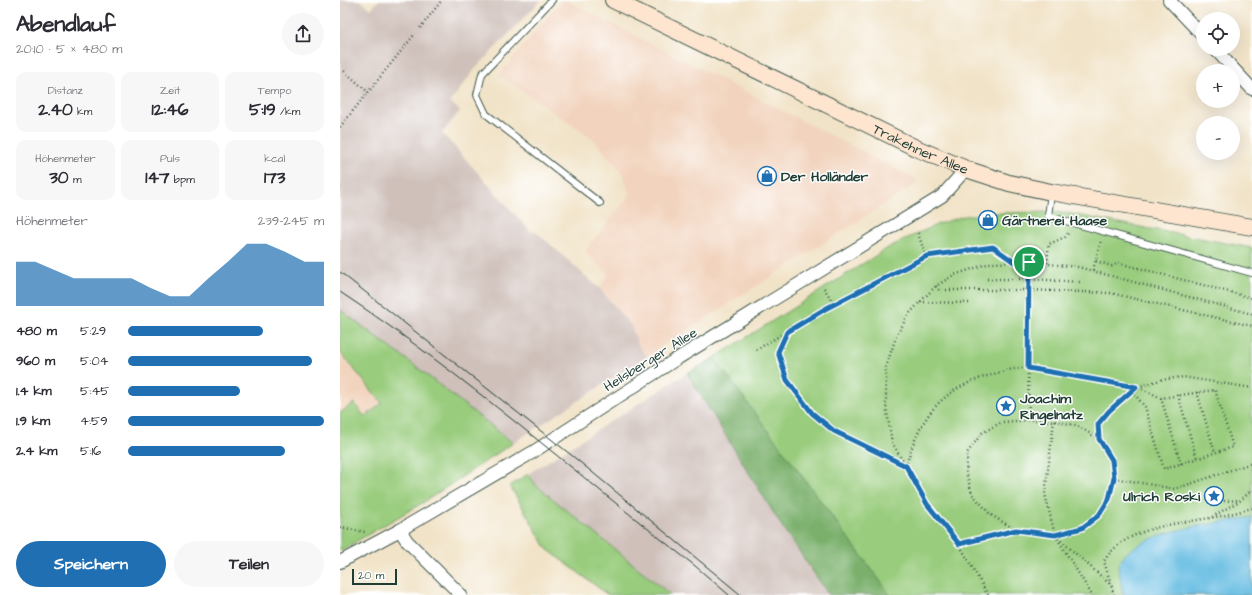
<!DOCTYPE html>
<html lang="de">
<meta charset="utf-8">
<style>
body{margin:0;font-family:"Architects Daughter",sans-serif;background:#f7f7f7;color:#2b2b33;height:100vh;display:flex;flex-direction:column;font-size:15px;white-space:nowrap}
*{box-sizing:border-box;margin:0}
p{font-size:13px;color:#7c7c81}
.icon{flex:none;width:22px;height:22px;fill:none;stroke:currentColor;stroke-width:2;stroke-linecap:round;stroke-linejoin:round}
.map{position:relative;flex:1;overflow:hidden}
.drawer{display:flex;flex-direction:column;background:#fff;width:340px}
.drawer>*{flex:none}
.buttons{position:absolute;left:856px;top:12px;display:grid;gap:8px}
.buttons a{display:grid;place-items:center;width:44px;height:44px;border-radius:50%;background:#fff;box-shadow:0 4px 16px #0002;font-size:20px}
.scale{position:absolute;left:12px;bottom:10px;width:45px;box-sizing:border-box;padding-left:4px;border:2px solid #1f3d34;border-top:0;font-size:11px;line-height:14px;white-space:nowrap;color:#1f3d34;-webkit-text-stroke:3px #fff;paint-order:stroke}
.pin{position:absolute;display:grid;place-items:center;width:34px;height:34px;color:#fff;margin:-17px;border:2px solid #fff;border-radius:50%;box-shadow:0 1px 4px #0007}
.round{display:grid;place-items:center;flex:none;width:42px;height:42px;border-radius:21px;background:#f7f7f7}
.head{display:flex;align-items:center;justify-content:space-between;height:68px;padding:0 16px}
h1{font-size:22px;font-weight:700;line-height:30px}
.metrics{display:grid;grid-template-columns:repeat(3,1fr);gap:6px;height:68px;padding:4px 16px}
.metrics div{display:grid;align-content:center;border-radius:10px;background:#f7f7f7;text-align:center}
.metrics b{font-size:17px;font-weight:700}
.metrics small{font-size:11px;font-weight:400}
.metrics p{font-size:11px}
.chart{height:112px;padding:8px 16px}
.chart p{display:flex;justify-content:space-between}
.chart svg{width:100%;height:72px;margin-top:4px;fill:#1f6fb2;opacity:.7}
.action{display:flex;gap:8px;margin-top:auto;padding:8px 16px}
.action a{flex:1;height:46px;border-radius:24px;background:#1f6fb2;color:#fff;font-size:16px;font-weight:700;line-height:46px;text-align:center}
.action a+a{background:#f7f7f7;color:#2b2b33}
ul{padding:0 16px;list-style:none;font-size:13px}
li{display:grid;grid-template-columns:64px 48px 1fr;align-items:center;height:30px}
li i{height:10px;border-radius:5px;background:#1f6fb2}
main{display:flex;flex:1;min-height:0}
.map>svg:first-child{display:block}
.built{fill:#f2d4be}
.industrial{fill:#cfc0ba}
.green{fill:#99cc7d;stroke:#5c8458}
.forest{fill:#7ab06c;stroke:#4c7650}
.water{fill:#65bce2;stroke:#427c8b}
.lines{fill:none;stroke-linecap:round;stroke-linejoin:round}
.service-casing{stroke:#3e564a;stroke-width:8}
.minor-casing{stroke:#3e564a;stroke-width:14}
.secondary-casing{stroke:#3e564a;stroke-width:18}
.path{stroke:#3e564a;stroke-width:2.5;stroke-dasharray:1 3;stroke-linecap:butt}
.service{stroke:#fff;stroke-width:6}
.minor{stroke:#fff;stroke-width:12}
.secondary{stroke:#fde5d0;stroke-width:16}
.tram{stroke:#1f3d34;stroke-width:1}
.route-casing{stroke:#fff;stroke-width:8}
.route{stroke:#1f6fb2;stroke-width:5}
.labels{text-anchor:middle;stroke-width:3;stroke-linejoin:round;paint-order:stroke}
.street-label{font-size:14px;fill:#1f3d34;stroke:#fff}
.poi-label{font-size:14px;font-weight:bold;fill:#1f3d34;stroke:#fff;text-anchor:start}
</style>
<main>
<section class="drawer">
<div class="head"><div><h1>Abendlauf</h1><p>20:10 · 5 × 480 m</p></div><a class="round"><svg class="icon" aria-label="share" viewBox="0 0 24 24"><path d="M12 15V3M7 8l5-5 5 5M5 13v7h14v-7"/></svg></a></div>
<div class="metrics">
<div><p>Distanz</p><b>2.40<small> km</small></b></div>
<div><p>Zeit</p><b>12:46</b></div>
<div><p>Tempo</p><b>5:19<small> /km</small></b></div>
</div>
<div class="metrics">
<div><p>Höhenmeter</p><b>30<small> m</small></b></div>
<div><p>Puls</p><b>147<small> bpm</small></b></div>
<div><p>kcal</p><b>173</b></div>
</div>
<div class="chart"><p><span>Höhenmeter</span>239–245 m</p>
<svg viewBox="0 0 160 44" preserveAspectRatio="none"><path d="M0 44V17L10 17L20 22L30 27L40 27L50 27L60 27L70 33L80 38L90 38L100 27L110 17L120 6L130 6L140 11L150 17L160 17V44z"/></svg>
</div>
<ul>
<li><b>480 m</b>5:29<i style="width:69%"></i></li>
<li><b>960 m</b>5:04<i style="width:94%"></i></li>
<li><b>1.4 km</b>5:45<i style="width:57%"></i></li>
<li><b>1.9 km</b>4:59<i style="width:100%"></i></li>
<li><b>2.4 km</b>5:16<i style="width:80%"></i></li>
</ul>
<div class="action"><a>Speichern</a><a>Teilen</a></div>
</section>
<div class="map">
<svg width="912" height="595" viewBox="0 0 912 595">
<rect width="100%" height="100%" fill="#fff"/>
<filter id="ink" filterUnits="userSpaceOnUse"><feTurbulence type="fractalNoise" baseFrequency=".025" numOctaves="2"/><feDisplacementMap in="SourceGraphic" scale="8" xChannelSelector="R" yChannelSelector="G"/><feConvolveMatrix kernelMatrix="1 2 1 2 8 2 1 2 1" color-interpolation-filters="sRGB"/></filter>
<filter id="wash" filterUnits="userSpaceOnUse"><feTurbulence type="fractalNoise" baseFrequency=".012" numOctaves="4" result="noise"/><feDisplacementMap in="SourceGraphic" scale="16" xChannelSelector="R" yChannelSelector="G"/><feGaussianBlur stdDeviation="0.9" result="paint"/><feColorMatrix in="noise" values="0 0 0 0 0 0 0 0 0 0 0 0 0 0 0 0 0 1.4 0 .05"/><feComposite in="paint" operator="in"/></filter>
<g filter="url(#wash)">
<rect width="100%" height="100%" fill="#f1e3c7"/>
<g class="built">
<polygon points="221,0 226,0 576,179 573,186 307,356 299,347 291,326 260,289 268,274 245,251 290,195 283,174 253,139 159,75"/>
<polygon points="0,352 42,403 24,417 14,403 0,413"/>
</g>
<g class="industrial">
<polygon points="0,0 20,0 31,9 39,0 201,0 135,69 110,102 120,111 102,133 191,232 195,231 260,289 291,326 299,347 307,356 173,443 74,365 0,310"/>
<polygon points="347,373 443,528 489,595 331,595 196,486 188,474"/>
</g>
<g class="green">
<polygon points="706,212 726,213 912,248 912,595 550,595 374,358 551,246 598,224 624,216 655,213"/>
<polygon points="0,310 74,365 173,443 84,502 0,551 0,413 14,403 25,417 42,403 0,352"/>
<polygon points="188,474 197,486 331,595 268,595 207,549 170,486"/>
</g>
<polygon class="forest" points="374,358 547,590 550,595 489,595 443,528 347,373"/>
<path class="water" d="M912 517V595H783L778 565C781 561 786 553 789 551 819 528 875 524 912 517Z"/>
</g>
<g filter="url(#ink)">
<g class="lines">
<g class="service-casing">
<g id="service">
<polyline points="212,0 142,74 137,95 146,114 260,203"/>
<polyline points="711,193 708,216 912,273"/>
</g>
</g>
<g class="minor-casing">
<g id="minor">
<polyline points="829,0 863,36"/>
<polyline points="875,49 912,89"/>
<polyline points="60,530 67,541 121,595"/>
<polyline points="0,562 60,530 193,452 335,360 602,196 626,169"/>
</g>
</g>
<g class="secondary-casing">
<g id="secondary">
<path id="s1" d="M273 0 578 149 626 169 669 183 711 192 912 227"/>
</g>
</g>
<g class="path">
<polyline points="80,28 102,0"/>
<polyline points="4,71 28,92"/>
<polyline points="0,127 74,35"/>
<polyline points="578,233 586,257"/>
<polyline points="756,261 772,266 779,263 912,298"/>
<path d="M674 262 653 247 586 257 485 309 447 332 438 351 447 380 472 413 494 431 566 466C580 417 600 389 651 375 663 371 674 368 687 368 698 368 709 372 720 374 745 378 770 383 795 387"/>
<polyline points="689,262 688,368 689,420"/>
<polyline points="707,263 709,244 725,237 729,232"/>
<polyline points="753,270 761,241"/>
<polyline points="647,279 689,279 741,282"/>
<polyline points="596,286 599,290 688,290 770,293 912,326"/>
<polyline points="484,288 494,304"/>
<polyline points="580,302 631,303"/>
<polyline points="416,350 446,332"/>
<polyline points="798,387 820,380 843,377 912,388"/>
<polyline points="792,391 805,407 824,469 893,447 875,390 821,398 798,387"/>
<polyline points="857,392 875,453"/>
<polyline points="838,395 857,459"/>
<polyline points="821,398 841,464"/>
<polyline points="714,421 705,494 715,535 752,595"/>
<polyline points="759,439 758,424 769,411 792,390"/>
<polyline points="774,478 835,489 912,463"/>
<polyline points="868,502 899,500"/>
<polyline points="872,517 901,500 912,490"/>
<polyline points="0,527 25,532"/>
<polyline points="715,535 742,528 759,515 769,499 774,478 772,460 759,439 736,425 714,421 689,420 662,422 642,433 628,452 626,472 632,494 651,515 676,530 715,535 772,586"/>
<polyline points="619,544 676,530"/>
<polyline points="648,595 619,544 587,504 552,442 546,406 546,367 556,337 568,315 580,302 596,286 614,275 650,263 689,262 738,267 912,314"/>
<path d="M774 595 764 561C785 527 835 524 870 518 884 516 898 512 912 508"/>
</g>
<use href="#service" class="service"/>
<use href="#minor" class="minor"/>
<use href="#secondary" class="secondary"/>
<g class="tram">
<polyline points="0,272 235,458 401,595"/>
<path d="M0 292C124 374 236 474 354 565L389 595"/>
</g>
</g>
</g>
<g class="lines" filter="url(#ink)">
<g class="route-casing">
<polygon id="route" points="653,247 674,262 689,262 688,368 796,387 769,411 758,424 759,439 772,460 774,478 769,499 759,515 742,528 715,535 676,530 619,544 587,504 566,466 494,431 472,413 447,380 438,352 447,332 485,309 587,256"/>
</g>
<use href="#route" class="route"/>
</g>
<defs>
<g id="shop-ring" transform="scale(1)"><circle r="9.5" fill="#fff" stroke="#1f6fb2" stroke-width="1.5"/><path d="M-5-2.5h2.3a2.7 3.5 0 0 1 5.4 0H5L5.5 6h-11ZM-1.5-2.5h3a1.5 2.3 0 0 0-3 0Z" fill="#1f6fb2"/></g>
<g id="sight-ring" transform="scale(1)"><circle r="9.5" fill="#fff" stroke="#1f6fb2" stroke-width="1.5"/><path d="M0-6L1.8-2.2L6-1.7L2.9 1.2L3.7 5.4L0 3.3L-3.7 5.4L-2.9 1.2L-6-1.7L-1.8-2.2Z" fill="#1f6fb2"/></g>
</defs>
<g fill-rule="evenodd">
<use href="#shop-ring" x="427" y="176"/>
<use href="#shop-ring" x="648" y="220"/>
<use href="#sight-ring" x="666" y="406"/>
<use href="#sight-ring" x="874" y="496"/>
</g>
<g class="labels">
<g class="street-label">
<text dy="5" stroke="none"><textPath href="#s1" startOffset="342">Trakehner Allee</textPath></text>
<text transform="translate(310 359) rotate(-32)" y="5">Heilsberger Allee</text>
</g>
<g class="poi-label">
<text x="441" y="181">Der Holländer</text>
<text x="662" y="225">Gärtnerei Haase</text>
<text x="680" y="403">Joachim<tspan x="680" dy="16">Ringelnatz</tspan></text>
<text x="860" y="501" text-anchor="end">Ulrich Roski</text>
</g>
</g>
</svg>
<div class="buttons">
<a><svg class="icon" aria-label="locate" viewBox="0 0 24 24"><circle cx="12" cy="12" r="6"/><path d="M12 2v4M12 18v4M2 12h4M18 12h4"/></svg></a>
<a>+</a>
<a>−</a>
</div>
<div class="scale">20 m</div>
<div class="pin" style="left:689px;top:262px;background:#1e9e55"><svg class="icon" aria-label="arrive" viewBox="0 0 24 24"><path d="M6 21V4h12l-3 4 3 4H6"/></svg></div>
</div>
</main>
